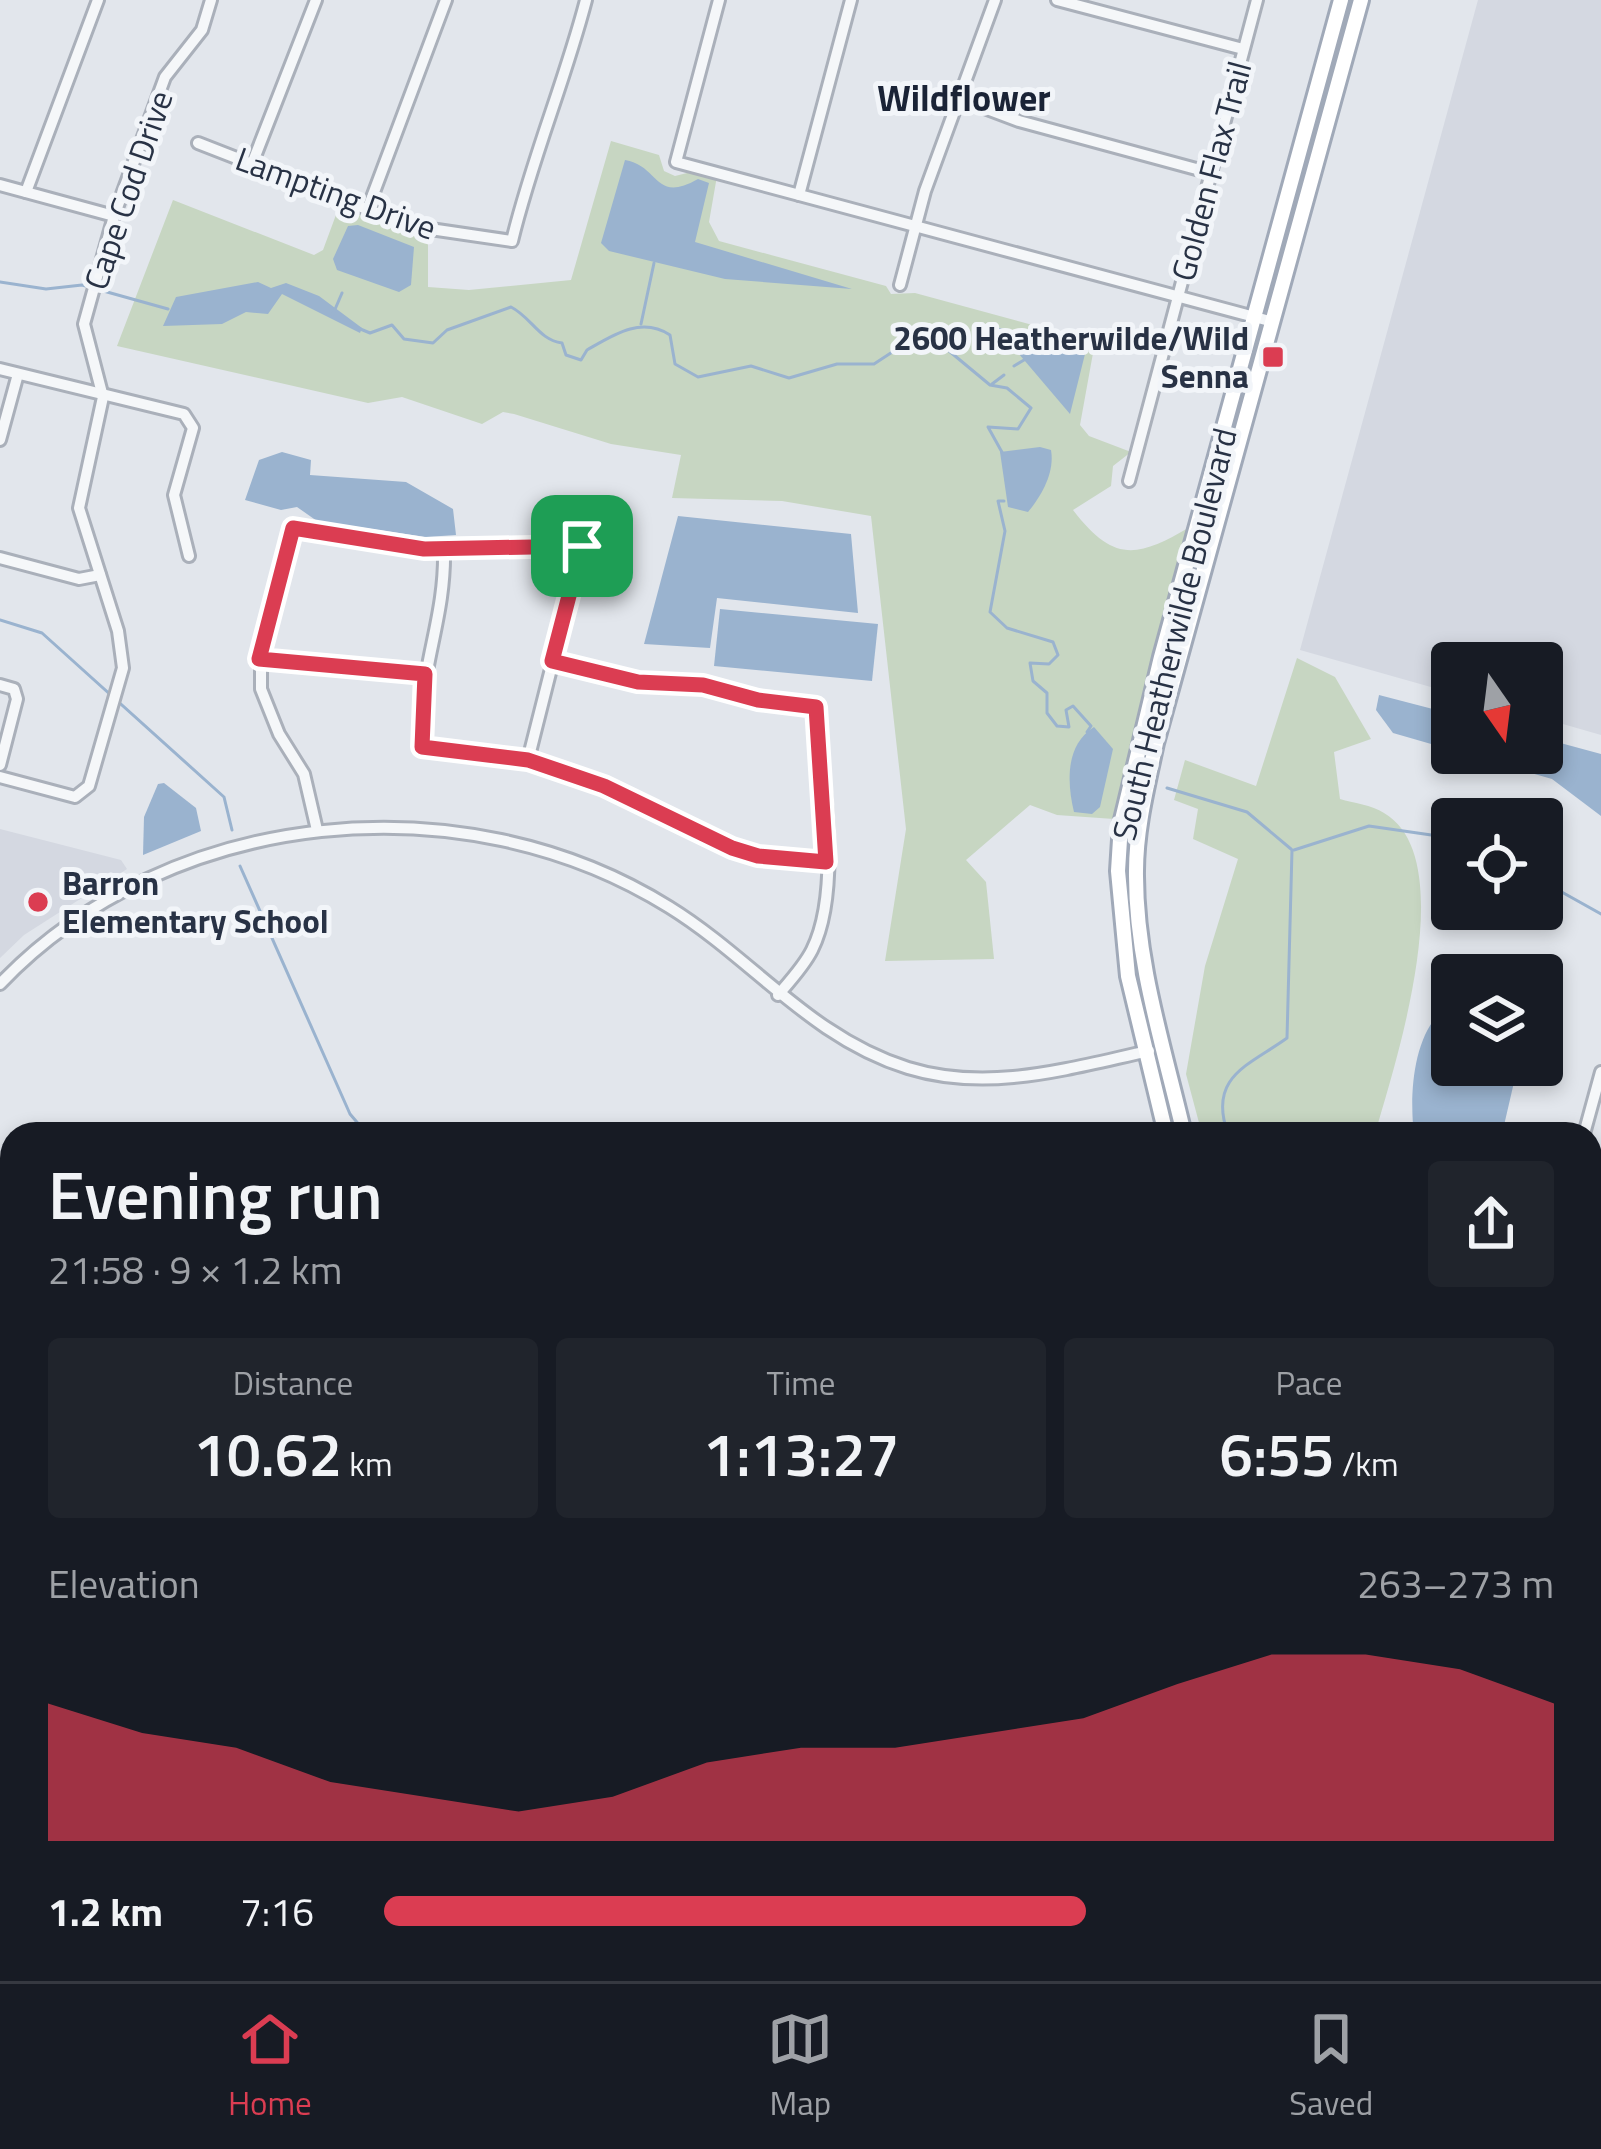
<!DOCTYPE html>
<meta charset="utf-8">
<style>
body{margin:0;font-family:"Titillium Web",sans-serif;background:#20242c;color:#f1f3f6;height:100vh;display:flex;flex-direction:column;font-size:45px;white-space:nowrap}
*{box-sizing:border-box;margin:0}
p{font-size:39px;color:#9ea1a6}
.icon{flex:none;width:66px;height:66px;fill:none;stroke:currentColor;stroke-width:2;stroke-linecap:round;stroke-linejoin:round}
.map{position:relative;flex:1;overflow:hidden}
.side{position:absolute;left:0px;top:1122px;width:1602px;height:861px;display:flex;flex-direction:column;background:#171b24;border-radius:36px 36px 0 0;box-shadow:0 6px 18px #0003}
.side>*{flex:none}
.needle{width:78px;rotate:166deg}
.buttons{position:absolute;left:1431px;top:642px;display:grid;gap:24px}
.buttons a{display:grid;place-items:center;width:132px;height:132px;border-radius:12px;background:#171b24;box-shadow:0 6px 18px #0003;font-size:60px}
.pin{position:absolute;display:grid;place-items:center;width:102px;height:102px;color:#fff;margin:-51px;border-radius:24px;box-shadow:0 6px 18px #0006}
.round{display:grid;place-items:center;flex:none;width:126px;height:126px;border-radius:12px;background:#20242c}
.summary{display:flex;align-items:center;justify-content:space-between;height:204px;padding:0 48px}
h1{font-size:66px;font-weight:600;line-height:90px}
.stats{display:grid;grid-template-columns:repeat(3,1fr);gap:18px;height:204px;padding:12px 48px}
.stats div{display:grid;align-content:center;border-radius:12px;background:#20242c;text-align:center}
.stats b{font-size:60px;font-weight:600}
.stats small{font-size:33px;font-weight:400}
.stats p{font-size:33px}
.chart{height:336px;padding:24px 48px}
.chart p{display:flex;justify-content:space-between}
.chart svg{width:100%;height:216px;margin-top:12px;fill:#db3d52;opacity:.7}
ul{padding:0 48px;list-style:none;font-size:39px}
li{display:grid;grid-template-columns:192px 144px 1fr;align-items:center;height:90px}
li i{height:30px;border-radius:15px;background:#db3d52}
.dock{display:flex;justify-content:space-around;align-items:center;height:168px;border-top:3px solid #363941;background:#171b24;font-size:33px;color:#9ea1a6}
.dock a{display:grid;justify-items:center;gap:6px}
.dock .active{color:#db3d52}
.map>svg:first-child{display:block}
.built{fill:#d4d8e1}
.green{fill:#c7d6c2}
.water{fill:#9ab3cf}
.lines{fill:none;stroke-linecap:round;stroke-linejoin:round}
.stream{stroke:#9ab3cf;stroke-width:3}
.minor-casing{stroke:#aab0ba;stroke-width:16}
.major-casing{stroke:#a0a9b8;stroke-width:20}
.minor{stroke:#f5f7f9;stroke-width:10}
.major{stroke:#fff;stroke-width:14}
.route-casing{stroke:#fff;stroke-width:24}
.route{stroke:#db3d52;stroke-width:15}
.poi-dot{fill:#db3d52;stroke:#f2f5f9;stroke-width:4.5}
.labels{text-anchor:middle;stroke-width:10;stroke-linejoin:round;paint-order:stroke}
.street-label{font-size:33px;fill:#283245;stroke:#f2f5f9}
.poi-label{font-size:33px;font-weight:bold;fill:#283245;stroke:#f2f5f9;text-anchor:end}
.neighbourhood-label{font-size:36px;font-weight:bold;fill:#1a2336;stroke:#f2f5f9}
</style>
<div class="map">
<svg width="1601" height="1981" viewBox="0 0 1601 1981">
<rect width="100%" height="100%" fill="#e2e6ec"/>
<g class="built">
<polygon points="1478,0 1601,0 1601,735 1542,718 1542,663 1452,663 1452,693 1300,650"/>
<polygon points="0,829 121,860 127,869 24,935 0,958"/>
</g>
<g class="green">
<path d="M611 141 659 155 664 171 675 176 695 171 717 176 709 222 719 241 886 286 891 294 915 293 1095 342 1080 425 1089 436 1131 452 1113 466 1111 486 1073 510C1114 563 1137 558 1190 527L1114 819 1057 815 1030 805 966 860 986 882 994 959 885 961 906 829 871 516 782 501 672 498 681 455 611 444 514 414 503 412 482 424 402 397 368 403 117 346 173 200 314 255 323 250 340 204 428 236V287L469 290 571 280Z"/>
<path d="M1297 658 1335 677 1371 739 1334 752 1340 799C1353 803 1372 805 1384 813 1463 859 1394 1067 1375 1134H1202L1186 1074 1205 966 1238 859 1193 839 1198 809 1174 800 1185 760 1256 786Z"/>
<polygon points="1590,1638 1601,1640 1595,1698 1601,1701 1601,1871 1590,1863"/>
</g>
<g class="water">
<path d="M625 160C660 166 654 204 698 179L709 183 695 242 852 289 725 279 609 251 601 243Z"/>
<polygon points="358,225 414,247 411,285 399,292 337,270 333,259 348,226"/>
<polygon points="258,282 271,288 286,283 319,296 362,328 360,333 282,294 268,314 246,312 222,324 163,326 176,297"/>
<polygon points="996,327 1086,350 1070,414"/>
<path d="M1040 447 1051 450C1055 473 1041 496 1028 512L1008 507 1000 452Z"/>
<polygon points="282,452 311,460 310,475 406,482 453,509 456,535 426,537 317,521 297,507 281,510 245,500 259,460"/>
<polygon points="678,516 851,534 858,613 717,598 710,648 644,644"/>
<polygon points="720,609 878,624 872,681 714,666"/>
<polygon points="1379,695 1452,714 1452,750 1393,733 1376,710"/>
<path d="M1094 727 1113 749 1100 807 1092 814 1074 812C1067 783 1065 745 1094 727Z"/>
<polygon points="1542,738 1601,754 1601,816 1552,779 1462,753 1542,753"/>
<polygon points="164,783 196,808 201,831 143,855 144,817 158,784"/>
<path d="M1452 1003V1065H1518L1502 1134H1414C1409 1093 1413 1026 1452 1003Z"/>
</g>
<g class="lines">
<g class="stream">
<polyline points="0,282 46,289 82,285 168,309"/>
<polyline points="333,314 342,293"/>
<polyline points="641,324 654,263"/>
<path d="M358 328 370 333 392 325 404 339 433 343 447 330 511 307C531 317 539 340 562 343L566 355 581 360 587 350C613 335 641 316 670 335L675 364 698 377 751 366 789 378 837 364H874L903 345 931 336 990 385 1007 388 1031 408 1018 429 988 427 1003 454"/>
<polyline points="1014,366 1024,360"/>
<polyline points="992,384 1004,375"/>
<polyline points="1004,501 998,501 1005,531 990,612 1007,628 1053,642 1058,655 1049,664 1030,663 1033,681 1047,693 1047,713 1057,726 1069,727 1066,710 1073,706 1091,726 1087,732"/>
<polyline points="0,620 42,633 224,797 232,830"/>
<polyline points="1167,788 1247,812 1291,849"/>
<polyline points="1294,850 1369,826 1452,838"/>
<polyline points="240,866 350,1114 367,1134"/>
<polyline points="1542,881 1601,914"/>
<path d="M1228 1134C1207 1076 1250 1065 1287 1038L1292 850"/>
<polyline points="1590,1757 1601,1759"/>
<polyline points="1062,1981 1075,1971"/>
</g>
<g class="minor-casing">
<g id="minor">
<polyline points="719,0 676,162 1273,322"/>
<polyline points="1057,0 1243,49"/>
<polyline points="958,98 1019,121 1211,173"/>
<path d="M198 143 410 226 512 241C532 158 565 81 586 0"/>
<polyline points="252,164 316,0"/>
<polyline points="0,185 114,216"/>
<polyline points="26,192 98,0"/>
<polyline points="799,195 851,0"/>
<polyline points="368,208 446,0"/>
<polyline points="900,285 925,191 995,0"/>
<polyline points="0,369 184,414 193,428 174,495 189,556"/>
<polyline points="0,440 18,374"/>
<polyline points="1129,481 1257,0"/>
<path d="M444 548C446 623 416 673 422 747L528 760 604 786 732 848 758 856 826 861"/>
<polyline points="0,558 79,579 100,575"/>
<polyline points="259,659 425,674"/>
<path d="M552 660 638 682 703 685 757 700 816 707C822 774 843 888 812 950 804 966 790 981 778 995"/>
<polyline points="0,685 14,689 17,699 0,765"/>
<polyline points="0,777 75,797 89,786 123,668 118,631 79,508 103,397 84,324 114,216 165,77 202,30 211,0"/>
<polyline points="317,830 304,774 279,734 261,689 261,648 293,528 425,549 582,546 528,760"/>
<path d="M0 984C169 807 464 779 669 907 753 959 811 1038 908 1068 989 1093 1070 1068 1149 1051"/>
<polyline points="1584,1134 1601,1072"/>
<polyline points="1590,1177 1601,1180"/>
<polyline points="1590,1304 1601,1307"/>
<polyline points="1590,1431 1601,1434"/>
<polyline points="1590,1558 1601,1561"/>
<polyline points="1147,1971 1155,1981"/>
<polyline points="1463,1971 1475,1981"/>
<polyline points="1174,1981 1186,1971"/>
<polyline points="1330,1981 1337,1971"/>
</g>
</g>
<g class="major-casing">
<g id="major">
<polyline points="1166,1134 1128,976 1118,871 1121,824 1161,657 1341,0"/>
<path d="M1184 1134C1164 1048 1135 960 1136 871 1136 828 1147 786 1156 743L1361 0"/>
<polyline points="0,1673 12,1671"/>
<polyline points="0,1686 12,1682"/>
<polyline points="0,1704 12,1702"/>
<polyline points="722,1971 732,1981"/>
<polyline points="756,1971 763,1981"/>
<polyline points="997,1981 1010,1971"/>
<polyline points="1025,1981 1037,1971"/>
</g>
</g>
<use href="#minor" class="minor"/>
<use href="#major" class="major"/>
</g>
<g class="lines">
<g class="route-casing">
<polygon id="route" points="293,528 424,549 582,546 552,661 638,682 703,685 758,700 816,707 826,862 758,856 732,848 604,786 528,760 422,747 425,674 259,659"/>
</g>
<use href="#route" class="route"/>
</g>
<g class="poi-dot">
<rect x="1261" y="345" width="24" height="24" rx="6"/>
<circle cx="38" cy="902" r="12"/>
</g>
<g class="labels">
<g class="street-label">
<text transform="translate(1211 171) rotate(-75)" y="12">Golden Flax Trail</text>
<text transform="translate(128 190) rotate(-71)" y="12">Cape Cod Drive</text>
<text transform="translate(336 193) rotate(20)" y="12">Lampting Drive</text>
<text transform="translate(1174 634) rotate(-76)" y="12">South Heatherwilde Boulevard</text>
</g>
<g class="poi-label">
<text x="1249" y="350">2600 Heatherwilde/Wild<tspan x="1249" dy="38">Senna</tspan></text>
<text x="62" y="895" text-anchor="start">Barron<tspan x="62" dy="38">Elementary School</tspan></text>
</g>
<g class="neighbourhood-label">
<text x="964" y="111">Wildflower</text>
</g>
</g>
</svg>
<div class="buttons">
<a><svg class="needle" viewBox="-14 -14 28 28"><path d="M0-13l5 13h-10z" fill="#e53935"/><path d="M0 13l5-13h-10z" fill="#9ea1a6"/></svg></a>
<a><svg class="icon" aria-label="locate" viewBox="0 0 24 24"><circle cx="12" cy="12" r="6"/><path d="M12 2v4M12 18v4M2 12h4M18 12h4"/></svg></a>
<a><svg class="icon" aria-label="layers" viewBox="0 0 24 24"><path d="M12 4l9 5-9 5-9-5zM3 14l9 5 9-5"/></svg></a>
</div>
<div class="pin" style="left:582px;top:546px;background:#1e9e55"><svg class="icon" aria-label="arrive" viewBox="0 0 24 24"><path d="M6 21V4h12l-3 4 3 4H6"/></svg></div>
<section class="side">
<div class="summary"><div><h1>Evening run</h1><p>21:58 · 9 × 1.2 km</p></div><a class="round"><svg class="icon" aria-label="share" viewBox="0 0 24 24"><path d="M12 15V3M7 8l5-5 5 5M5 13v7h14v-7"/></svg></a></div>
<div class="stats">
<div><p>Distance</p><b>10.62<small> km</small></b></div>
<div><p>Time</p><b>1:13:27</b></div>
<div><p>Pace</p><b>6:55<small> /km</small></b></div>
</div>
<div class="chart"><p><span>Elevation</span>263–273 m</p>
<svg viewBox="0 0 160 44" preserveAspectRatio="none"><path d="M0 44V16L10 22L20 25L30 32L40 35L50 38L60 35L70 28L80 25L90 25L100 22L110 19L120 12L130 6L140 6L150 9L160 16V44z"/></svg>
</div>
<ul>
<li><b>1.2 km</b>7:16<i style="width:60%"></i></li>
</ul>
</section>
</div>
<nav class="dock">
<a class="active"><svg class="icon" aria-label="home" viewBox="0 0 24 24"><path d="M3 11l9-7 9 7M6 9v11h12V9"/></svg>Home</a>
<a><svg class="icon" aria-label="map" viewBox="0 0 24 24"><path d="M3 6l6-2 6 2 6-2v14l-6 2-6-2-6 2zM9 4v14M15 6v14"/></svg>Map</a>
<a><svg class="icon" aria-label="saved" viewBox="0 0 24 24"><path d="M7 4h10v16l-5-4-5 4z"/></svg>Saved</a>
</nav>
